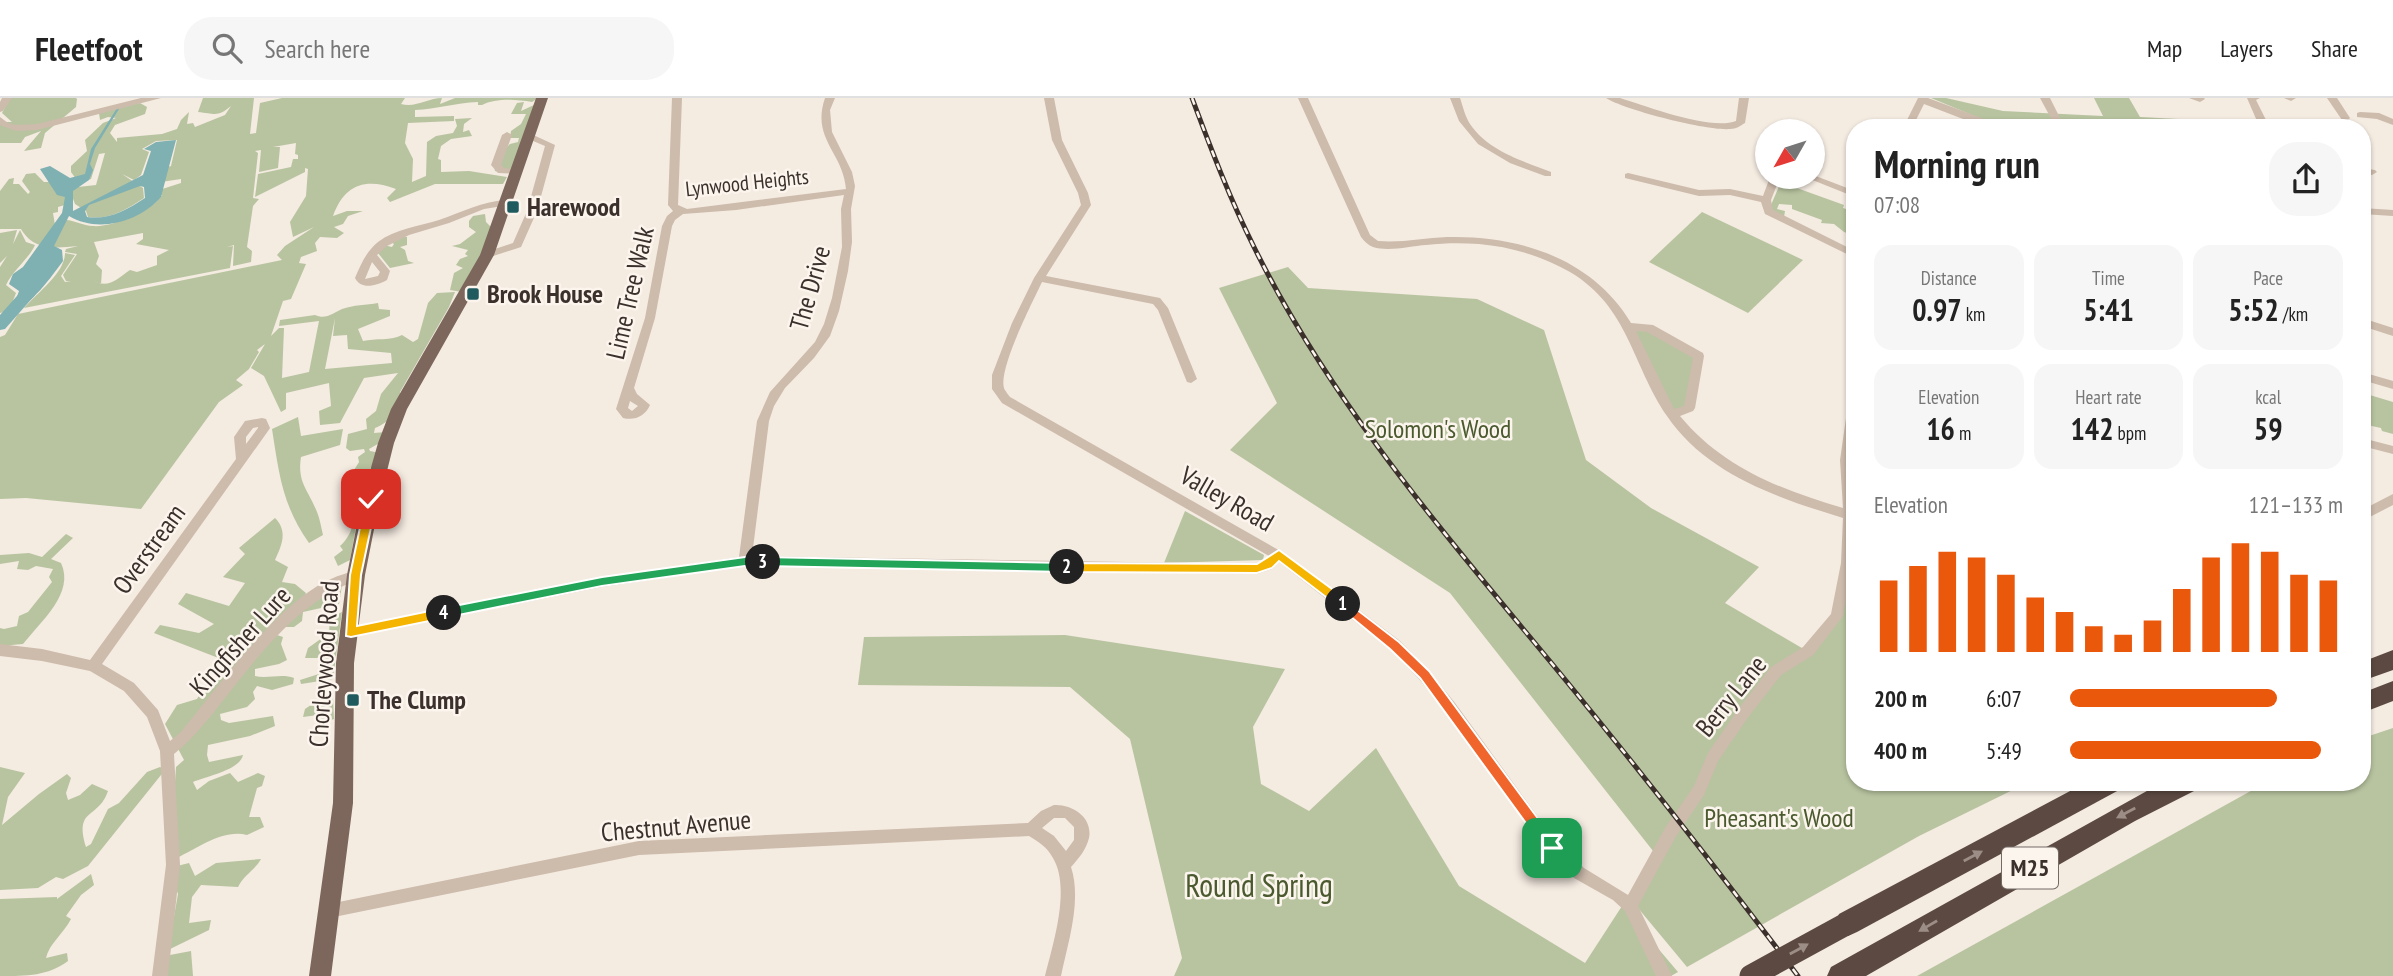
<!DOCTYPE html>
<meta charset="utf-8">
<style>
body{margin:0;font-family:"PT Sans Narrow",sans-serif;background:#f6f6f6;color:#222;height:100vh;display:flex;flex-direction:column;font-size:26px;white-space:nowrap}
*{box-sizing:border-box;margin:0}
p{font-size:23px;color:#767676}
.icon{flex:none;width:38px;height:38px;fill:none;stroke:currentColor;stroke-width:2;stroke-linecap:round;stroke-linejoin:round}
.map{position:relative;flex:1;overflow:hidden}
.details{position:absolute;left:1846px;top:21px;width:525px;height:672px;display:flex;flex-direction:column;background:#fff;border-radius:28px;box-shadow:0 2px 5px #0004}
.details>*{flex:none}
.needle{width:46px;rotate:231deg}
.tools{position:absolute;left:1755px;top:21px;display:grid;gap:14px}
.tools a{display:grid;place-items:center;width:70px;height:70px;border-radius:50%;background:#fff;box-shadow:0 2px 5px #0004;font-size:35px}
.pin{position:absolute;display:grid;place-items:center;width:60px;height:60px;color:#fff;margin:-30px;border-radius:14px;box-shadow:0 4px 10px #0006}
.km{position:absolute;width:35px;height:35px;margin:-18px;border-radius:50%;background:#222;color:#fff;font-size:19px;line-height:35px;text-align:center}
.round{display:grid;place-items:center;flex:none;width:74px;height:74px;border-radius:28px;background:#f6f6f6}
.head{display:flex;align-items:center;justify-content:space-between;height:119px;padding:0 28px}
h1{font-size:38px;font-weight:800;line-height:52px}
.metrics{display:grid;grid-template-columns:repeat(3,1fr);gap:10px;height:119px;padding:7px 28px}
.metrics div{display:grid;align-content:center;border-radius:18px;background:#f6f6f6;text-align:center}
.metrics b{font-size:30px;font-weight:800}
.metrics small{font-size:19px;font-weight:400}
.metrics p{font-size:19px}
.chart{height:196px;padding:14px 28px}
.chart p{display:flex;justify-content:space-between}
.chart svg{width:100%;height:126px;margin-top:7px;stroke:#ea580c;stroke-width:6}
ul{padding:0 28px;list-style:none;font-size:23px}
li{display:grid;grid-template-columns:112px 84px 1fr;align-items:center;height:52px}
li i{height:18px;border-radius:9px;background:#ea580c}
header{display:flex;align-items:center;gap:42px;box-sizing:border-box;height:98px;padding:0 35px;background:#fff;border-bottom:2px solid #e0e0e0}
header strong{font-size:33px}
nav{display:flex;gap:38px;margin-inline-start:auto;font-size:24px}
.search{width:490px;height:63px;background:#f6f6f6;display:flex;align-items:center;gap:18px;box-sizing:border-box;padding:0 24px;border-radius:28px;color:#767676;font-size:26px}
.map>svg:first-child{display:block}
.green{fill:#b8c4a0;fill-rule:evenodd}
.water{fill:#7fb0b2;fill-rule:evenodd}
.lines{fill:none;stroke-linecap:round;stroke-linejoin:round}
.river{fill:#7fb0b2;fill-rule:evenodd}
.minor{fill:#cdbbac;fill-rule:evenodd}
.primary{fill:#7d675c;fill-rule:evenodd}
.motorway{fill:#5c4a42;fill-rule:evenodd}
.rail-casing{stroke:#3b302b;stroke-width:5}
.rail{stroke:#fbf5ee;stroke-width:2.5;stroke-dasharray:7;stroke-linecap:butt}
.motorway-bridge{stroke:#5c4a42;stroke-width:23}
.oneway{fill:#9c8e87}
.split-1{fill:#f0652b;stroke:#fff;stroke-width:2}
.split-2{fill:#f5b400;stroke:#fff;stroke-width:2}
.split-3{fill:#22a559;stroke:#fff;stroke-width:2}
.split-4{fill:#22a559;stroke:#fff;stroke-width:2}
.split-5{fill:#f5b400;stroke:#fff;stroke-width:2}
.poi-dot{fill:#1f5a5e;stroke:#fbf5ee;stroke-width:2.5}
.labels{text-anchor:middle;stroke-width:5;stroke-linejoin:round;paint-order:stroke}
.far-street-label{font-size:21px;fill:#3b302b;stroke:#fbf5ee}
.shield{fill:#fbf5ee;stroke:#756b66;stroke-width:2}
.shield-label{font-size:24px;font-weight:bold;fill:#3b302b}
.poi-label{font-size:26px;font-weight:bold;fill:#3b302b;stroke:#fbf5ee;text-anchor:start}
.street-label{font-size:26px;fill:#3b302b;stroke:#fbf5ee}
.park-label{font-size:26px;fill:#4a5a2e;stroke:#fbf5ee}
.near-park-label{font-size:32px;fill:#4a5a2e;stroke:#fbf5ee}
</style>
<header>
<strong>Fleetfoot</strong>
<div class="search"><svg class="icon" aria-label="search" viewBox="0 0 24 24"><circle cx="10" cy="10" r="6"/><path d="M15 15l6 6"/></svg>Search here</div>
<nav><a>Map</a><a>Layers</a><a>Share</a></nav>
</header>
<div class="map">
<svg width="2393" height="878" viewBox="0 0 2393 878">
<rect width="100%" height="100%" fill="#f4ebe1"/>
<g class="green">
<polygon points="10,0 76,0 77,1 76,9 45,35 41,50 24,53 41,33 25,39 21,45 0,45 0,24 12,24 2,15"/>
<path d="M203 0H254L250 36 256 35 260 5 282 0H405L401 6C416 10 428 0 442 0L440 6 455 0H538L532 4C516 1 495 0 482 7H478V4C455 5 437 11 415 12V19L454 18V23L408 25 405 45 413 61 412 84 426 78 427 44 436 38 453 35 457 28 455 21 472 20 464 26 463 34 469 32 472 38 451 41 441 48 438 61 441 62V74L469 73 507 79 503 86H435L390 104 387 100 396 91C365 79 344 87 333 118L347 113H363L348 118 343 126 334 129 344 135 337 140 320 139 315 145 317 153 301 159 299 165 306 166 291 201 283 203 271 238 279 230H284L282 280 309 274 319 223 279 228 280 222 315 217C326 222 333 215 342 211 353 207 367 207 378 205L379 211 390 212V218L358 231 363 243C375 240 392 243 402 237L413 244 418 241 428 205 437 195 455 194 449 209 400 294C400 312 392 323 375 330L374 335 386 334 383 343 369 351 370 353 380 355 365 379 350 462 338 468 334 459 343 452 340 448C347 442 354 430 353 420H346L341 415 347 407 355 404H349L346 398 355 382 351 377 359 364 358 359 365 354 364 351 350 353 346 350 348 336 367 331 366 321 376 313 381 296 398 275 364 280 340 325 320 327 319 313 331 308 329 285 286 295V311L281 314 264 278 251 270 265 246 257 252 259 254 249 271 236 282 243 287 219 304 141 411 26 400 0 401V239L5 237 18 216 282 162 277 157 285 148 314 129 293 139 290 124 306 98 308 71 305 70V74L255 99 258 76 291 69 293 61H298V57L295 56 296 45 273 49H280L278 70 259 74 261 52 255 53 258 55 253 100 259 101 253 108 247 149 252 153 251 164 233 168 234 147 227 149 233 148 230 170 24 210C37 195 65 175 65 155L75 157 61 178 65 184 71 183H66L63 177 77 156 65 154 66 151 78 148C55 150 34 153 21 131H0V93L9 81 14 80 13 86H19L28 96 30 94 22 83 26 76 35 75 44 84H50L68 99V106L58 109V114L53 115 55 127 61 130 66 122C74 122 83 128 93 128 112 130 153 111 162 97L154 98 156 93 181 85V81L161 84 157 72 171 68 177 42 156 43 142 51 149 54 141 77 134 82 122 76 143 90 144 100C126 112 109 122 88 119L86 113 75 106 69 90 96 87 105 55 99 56 91 81 79 85 71 74V68L87 53 85 42 103 25 116 20 108 19 100 22 99 15 140 5 147 9 145 16 115 27 110 35 117 44V40L162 36 177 31 181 22 189 14 187 26 193 25 195 29 225 17 231 8C218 19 216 16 198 14ZM143 135V141L136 146 169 152 157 158V167L137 174 130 172C118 180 109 191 94 183L101 186 102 172 96 166 99 158 94 144ZM335 220 333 238 347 237 348 251 391 255 392 265 325 271Z"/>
<polygon points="1931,0 1946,0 2003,13 2103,18 2094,0 2129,0 2140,19 2217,23 2221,30 2012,30 1996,27"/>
<polygon points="524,4 521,13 534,7 516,68 503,75 495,73 493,63 510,46 518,44 519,40 510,40 511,33 521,26 526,16 511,16 517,5"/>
<polygon points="1783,79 1787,79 1783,85 1844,107 1843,110 1855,114 1855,138 1844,134 1834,126 1821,125 1822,122 1792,111 1792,107 1779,106 1777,111 1785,113 1784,119 1772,112 1771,107"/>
<polygon points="1702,114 1803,162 1748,215 1649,164"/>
<polygon points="485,116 486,124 495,133 462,194 450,192 454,175 463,170 456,167 460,161 468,158 465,156 468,152 452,148 460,146 476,134 469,129 469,123 473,118"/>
<path d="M17 132 13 146 20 132 26 144 35 147C28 162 13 172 6 187L16 195 9 213 0 215V169L7 158 0 165V135Z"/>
<polygon points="401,138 407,139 407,147 400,149 405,152 408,163 414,165 390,170 378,155 383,147 392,149 394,146 391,144"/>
<polygon points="1288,169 1308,190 1477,201 1544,232 1586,362 1651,410 1759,469 1725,505 1807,553 1837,518 1852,418 1855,420 1855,684 2029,684 1919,738 1687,869 1633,804 1657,758 1450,495 1230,352 1277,305 1219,190"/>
<polygon points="1643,228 1698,256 1689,310 1672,317 1629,229"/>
<polygon points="2363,295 2393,304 2393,336 2382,333 2381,330 2367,327 2367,330 2363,329"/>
<path d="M298 319 301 338 343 331 340 347 301 359C297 385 308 391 317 414 320 421 321 429 323 437L309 445C282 407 279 375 272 331Z"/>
<polygon points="1185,413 1264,457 1263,462 1164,465"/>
<path d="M275 420C288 433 282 447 275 462L288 469 282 484 295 486 306 495 301 505 343 481 339 506 303 514 302 523 294 529H282L277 537 283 539 281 546 287 562 279 566 255 571V578C268 581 282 575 294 580L293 586 272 592 257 588 253 594 255 601 247 609 220 616 221 622 229 625 273 618 275 628 250 638 208 647 207 657 209 664 243 657C240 672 207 678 193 684L197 692 209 683 230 675 238 684 258 675 265 678 262 688 257 690 249 719H260L264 729 247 737C223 731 198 750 177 760L174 699 176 669 184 662 165 626 177 607 197 601 221 561 154 535 160 527 199 535 214 526 178 506 186 495 229 508 245 485 223 479 245 456 239 450Z"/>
<path d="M66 436 73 440 51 461 61 465C75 495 41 523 23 546L0 548V530L4 531 17 528 19 518 28 514 52 484 49 479 53 471 36 468 28 472 17 471 19 463 0 466V457L29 455 42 459Z"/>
<polygon points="342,514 333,581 301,586 300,582 322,575 327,568 320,560 305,560 308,550 329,535 330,520"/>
<polygon points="1065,537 1285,571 1253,629 1261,686 1309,713 1376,650 1459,788 1585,865 1622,808 1678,874 1671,878 1174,878 1182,860 1130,641 1070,589 858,587 864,539"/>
<polygon points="321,600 333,601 334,621 322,626 318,617 303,619 305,611"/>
<polygon points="2393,630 2393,878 1917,878 2267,684 2362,684 2363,640"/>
<path d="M0 669 25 675 8 699 2 727 39 696 67 676 71 680 66 695 68 702 80 697 92 686 108 693C98 722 74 709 86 749L91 746 108 711 119 705 147 674 160 669 165 672 88 768 63 781 56 779 38 790 0 792Z"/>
<path d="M261 761C255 772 244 777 238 789L201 787 192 799 189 825 211 822 209 832 168 852 178 796 175 788 177 768 189 765 195 778 216 765Z"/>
<path d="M91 776 94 787 81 797 66 818 71 821C63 836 49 846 46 860L67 855 68 863C47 878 28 878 0 878V801L57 799V801Z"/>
<polygon points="191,853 193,878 156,878 170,857"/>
</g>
<path class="water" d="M122 6 95 50 90 66 93 72 89 82 73 93V113L143 77 151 53 144 51 156 44 176 42 161 99C138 125 97 135 69 118L54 148 62 152 63 163C52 178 30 209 12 213L19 193 9 186 13 176 23 169 62 115 65 99 57 97 40 71 50 68 70 80 85 76 91 51 119 7ZM140 88 144 89 145 100C127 112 109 122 87 119L85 113 89 107Z"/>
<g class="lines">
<polygon class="river" points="30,188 37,193 35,197 5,231 0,232 0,217 25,189"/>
<g class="minor">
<polygon points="2,0 12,0 3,13 0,14 0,4"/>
<polygon points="141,0 161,0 37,32 16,33 0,27 0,19 8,25 16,27 37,26"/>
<path d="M672 0H682L678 107 687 111 846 91C843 54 811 41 825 0H835L830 12 832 34 852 74 855 88 851 111 852 144 848 173 839 213 830 238 814 260 785 290 774 308 769 323 752 458 1257 466 1264 463 1269 458 1002 305 992 291V277L1012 225 1034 180 1081 107 1078 95 1052 42 1044 0H1054L1062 42 1088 95 1091 107 1046 178 1160 200 1168 210 1197 281 1191 285 1187 284 1158 212 1153 206 1042 184C1033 203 998 271 1004 290 1004 291 1009 298 1010 299L1282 454 1400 543 1429 573 1455 605 1557 745 1584 770 1628 797 1665 730 1694 688 1708 655 1739 610 1771 569 1803 549 1831 516 1841 465 1843 420C1778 400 1706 376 1667 318 1632 267 1629 209 1570 174 1542 158 1512 149 1479 146 1462 145 1444 145 1426 147 1410 148 1389 154 1373 149 1368 147 1364 143 1361 139L1298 0H1308L1370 137 1378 143C1401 145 1424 140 1447 139 1519 137 1593 161 1631 225L1653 227 1703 255 1704 258 1695 310 1693 313 1680 318C1722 369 1781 392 1843 410L1840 362 1849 299 1855 295V339L1852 362 1855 416 1853 465 1843 518 1813 557 1781 577 1749 618 1718 663 1704 697 1675 740 1638 808 1672 878H1656L1625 813 1613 802 1574 780 1547 755 1445 613 1419 581 1390 551 1279 464 1272 471 1257 476 745 468 602 489 351 539 346 538 345 534 346 530 351 529 602 479 739 459 757 323 770 294 815 244 824 226 832 200 842 149 841 111 844 97 736 112 683 116 675 122 672 128 655 220 634 290 637 296 650 307C645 318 635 323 623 320L616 311 645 220 662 128 667 118 673 113 668 107ZM1636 233 1647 234 1693 260 1684 308 1674 311 1673 309ZM630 303 638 308 632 313 628 310Z"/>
<path d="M1450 0H1460C1463 9 1465 18 1470 26 1488 53 1523 63 1551 74V78H1545L1510 65 1478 46 1459 23Z"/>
<path d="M1606 0H1620C1646 8 1711 33 1736 23L1739 0H1749L1745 25C1740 28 1736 31 1730 31 1707 33 1625 12 1606 0Z"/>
<path d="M1918 0H1928L2008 30C1979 30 1952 16 1924 6L1912 30H1903Z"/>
<polygon points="2040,0 2050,0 2061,22 2059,24 2053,24"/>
<polygon points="2189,0 2204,0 2205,1 2200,4"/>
<polygon points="2247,0 2260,0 2256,2 2270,30 2260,30"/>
<polygon points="2284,0 2296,0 2291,3"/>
<polygon points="2327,0 2337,0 2350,20 2348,22 2342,22"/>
<polygon points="2360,14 2379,15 2393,21 2393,27 2377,21 2357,19 2357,15"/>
<polygon points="507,34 512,37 501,67 504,70 520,72 520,76 498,75 491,67 502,37"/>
<polygon points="529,35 555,47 537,113 521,149 487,160 483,159 483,155 513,145 527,113 545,48 526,40 526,36"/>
<polygon points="2362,70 2375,72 2377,74 2372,77 2362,76"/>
<polygon points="1628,75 1699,92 1730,91 1763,98 1770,79 1780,79 1771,102 1773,112 1855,153 1855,160 1765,116 1761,104 1730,97 1699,98 1625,80 1625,76"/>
<polygon points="1813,77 1855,93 1855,99 1805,79 1813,79"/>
<path d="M506 102 509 103V107L484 111 449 125 409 137 387 148 377 157 390 173 387 182C376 188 361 192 355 180 361 166 366 154 378 144 395 131 419 128 439 122 462 114 481 104 506 102ZM372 164 380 174 378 178 365 181Z"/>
<polygon points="2362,110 2393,112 2393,118 2362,116"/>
<polygon points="2362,220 2393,230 2393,238 2362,228"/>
<polygon points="2362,274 2393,283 2393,291 2362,282"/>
<path d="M262 320 266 321 270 330 268 333 102 566 134 585 158 612 170 643 181 634C218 589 278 504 331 481 339 477 348 475 356 472L360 473 362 477 360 481C302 501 262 553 225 600 209 620 194 640 174 656L180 767 168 878H152L166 767 160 653 147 619 124 593 90 573 42 563 0 558V546L42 551 90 562 236 361 234 339 245 323ZM258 329V330L246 346V339L253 330Z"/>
<polygon points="2362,340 2393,348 2393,356 2362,348"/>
<polygon points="2393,396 2393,407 2362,423 2362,412"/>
<path d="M1054 707C1073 706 1093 720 1089 740 1086 752 1079 760 1071 769 1082 803 1068 844 1061 878H1045C1053 846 1071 790 1053 760 1047 749 1039 744 1029 738L639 757 329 820 324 818 322 813 324 808 329 806 639 743 1028 725 1041 713ZM1054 720H1065L1074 729V742L1066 753 1054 738 1042 730Z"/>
</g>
<polygon class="primary" points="536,0 548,0 494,157 407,311 394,345 380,401 365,477 354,565 353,705 331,878 309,878 333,705 336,565 347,477 362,401 378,345 391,311 480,157"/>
<g class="motorway">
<polygon points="2393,552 2393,572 2362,583 2362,564"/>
<polygon points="2393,583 2393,603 2362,615 2362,595"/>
<polygon points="2087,684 2122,684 2119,692 1857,834 1848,838 1839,834 1835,825 1839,816"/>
<polygon points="2163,684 2199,684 2196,692 2135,723 1866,878 1827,878 1831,869"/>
</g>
<g class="rail-casing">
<path id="rail" d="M1192 0C1211 51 1230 101 1254 149 1334 312 1458 451 1572 590 1649 684 1724 780 1798 878"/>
</g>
<use href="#rail" class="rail"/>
<polyline class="motorway-bridge" points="1751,878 1848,825"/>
</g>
<defs><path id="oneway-solid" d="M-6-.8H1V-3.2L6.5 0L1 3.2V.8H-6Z" transform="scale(1.75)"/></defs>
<g class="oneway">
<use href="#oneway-solid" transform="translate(2126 715) rotate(152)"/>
<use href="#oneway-solid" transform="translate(1973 758) rotate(-28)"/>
<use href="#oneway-solid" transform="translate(1928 828) rotate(150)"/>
<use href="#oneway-solid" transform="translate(1799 851) rotate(-29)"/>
</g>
<polygon class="split-1" points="1343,501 1399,544 1429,573 1556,745 1556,754 1547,754 1420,580 1390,551 1339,509 1337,506"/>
<polygon class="split-2" points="1279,452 1347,502 1347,509 1339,509 1279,463 1272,470 1257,475 1067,474 1061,469 1067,465 1257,466"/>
<polygon class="split-3" points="763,459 1067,465 1072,469 1067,474 763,468 757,464"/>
<polygon class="split-4" points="745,459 763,459 769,464 763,468 745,468 602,488 444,520 438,515 444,510 602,479"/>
<polygon class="split-5" points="371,397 377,401 361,477 357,528 444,510 450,515 449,519 351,539 346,538 350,477 366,401"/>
<g class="poi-dot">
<rect x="506" y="102" width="14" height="14" rx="3.5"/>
<rect x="466" y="189" width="14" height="14" rx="3.5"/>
<rect x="346" y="595" width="14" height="14" rx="3.5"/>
</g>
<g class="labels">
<g class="far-street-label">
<text transform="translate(747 85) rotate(-6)" y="7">Lynwood Heights</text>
</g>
<rect class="shield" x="2002" y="749.5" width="56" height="41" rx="5"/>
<g class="shield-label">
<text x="2030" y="778">M25</text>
</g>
<g class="poi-label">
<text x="527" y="118">Harewood</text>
<text x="487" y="205">Brook House</text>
<text x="367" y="611">The Clump</text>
</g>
<g class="street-label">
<text transform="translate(810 190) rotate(-74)" y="9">The Drive</text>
<text transform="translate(630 195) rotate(-77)" y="9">Lime Tree Walk</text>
<text transform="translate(1227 401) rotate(30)" y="9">Valley Road</text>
<text transform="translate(149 451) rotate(-54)" y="9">Overstream</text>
<text transform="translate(240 543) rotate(-48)" y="9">Kingfisher Lure</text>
<text transform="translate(324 566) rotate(-86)" y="9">Chorleywood Road</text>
<text transform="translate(1731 598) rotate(-51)" y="9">Berry Lane</text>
<text transform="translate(676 728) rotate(-5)" y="9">Chestnut Avenue</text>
</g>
<g class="park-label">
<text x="1438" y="340">Solomon's Wood</text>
<text x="1779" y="729">Pheasant's Wood</text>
</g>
<g class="near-park-label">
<text x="1259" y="799">Round Spring</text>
</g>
</g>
</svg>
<div class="tools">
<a><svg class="needle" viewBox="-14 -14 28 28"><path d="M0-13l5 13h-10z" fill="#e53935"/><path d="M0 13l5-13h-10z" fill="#767676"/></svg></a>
</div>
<div class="pin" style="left:1552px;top:750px;background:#1e9e55"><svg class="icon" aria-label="arrive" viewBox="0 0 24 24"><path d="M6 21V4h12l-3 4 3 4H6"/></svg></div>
<div class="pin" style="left:371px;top:401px;background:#d93025"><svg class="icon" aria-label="check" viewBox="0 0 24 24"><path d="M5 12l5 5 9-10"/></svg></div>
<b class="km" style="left:1343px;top:506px">1</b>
<b class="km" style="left:1067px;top:469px">2</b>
<b class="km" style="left:763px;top:464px">3</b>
<b class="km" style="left:444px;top:515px">4</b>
<section class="details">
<div class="head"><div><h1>Morning run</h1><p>07:08</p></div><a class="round"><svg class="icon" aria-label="share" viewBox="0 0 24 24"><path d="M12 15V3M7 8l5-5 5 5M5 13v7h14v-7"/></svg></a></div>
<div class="metrics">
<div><p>Distance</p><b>0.97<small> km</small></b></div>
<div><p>Time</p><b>5:41</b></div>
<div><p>Pace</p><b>5:52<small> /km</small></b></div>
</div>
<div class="metrics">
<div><p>Elevation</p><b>16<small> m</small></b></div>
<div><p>Heart rate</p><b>142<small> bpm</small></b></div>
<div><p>kcal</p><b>59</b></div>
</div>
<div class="chart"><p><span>Elevation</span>121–133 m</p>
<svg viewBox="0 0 160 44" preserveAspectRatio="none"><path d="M5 44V19M15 44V14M25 44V9M35 44V11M45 44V17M55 44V25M65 44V30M75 44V35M85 44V38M95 44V33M105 44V22M115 44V11M125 44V6M135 44V9M145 44V17M155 44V19"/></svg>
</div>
<ul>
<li><b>200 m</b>6:07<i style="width:76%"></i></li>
<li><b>400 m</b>5:49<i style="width:92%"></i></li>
</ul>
</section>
</div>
